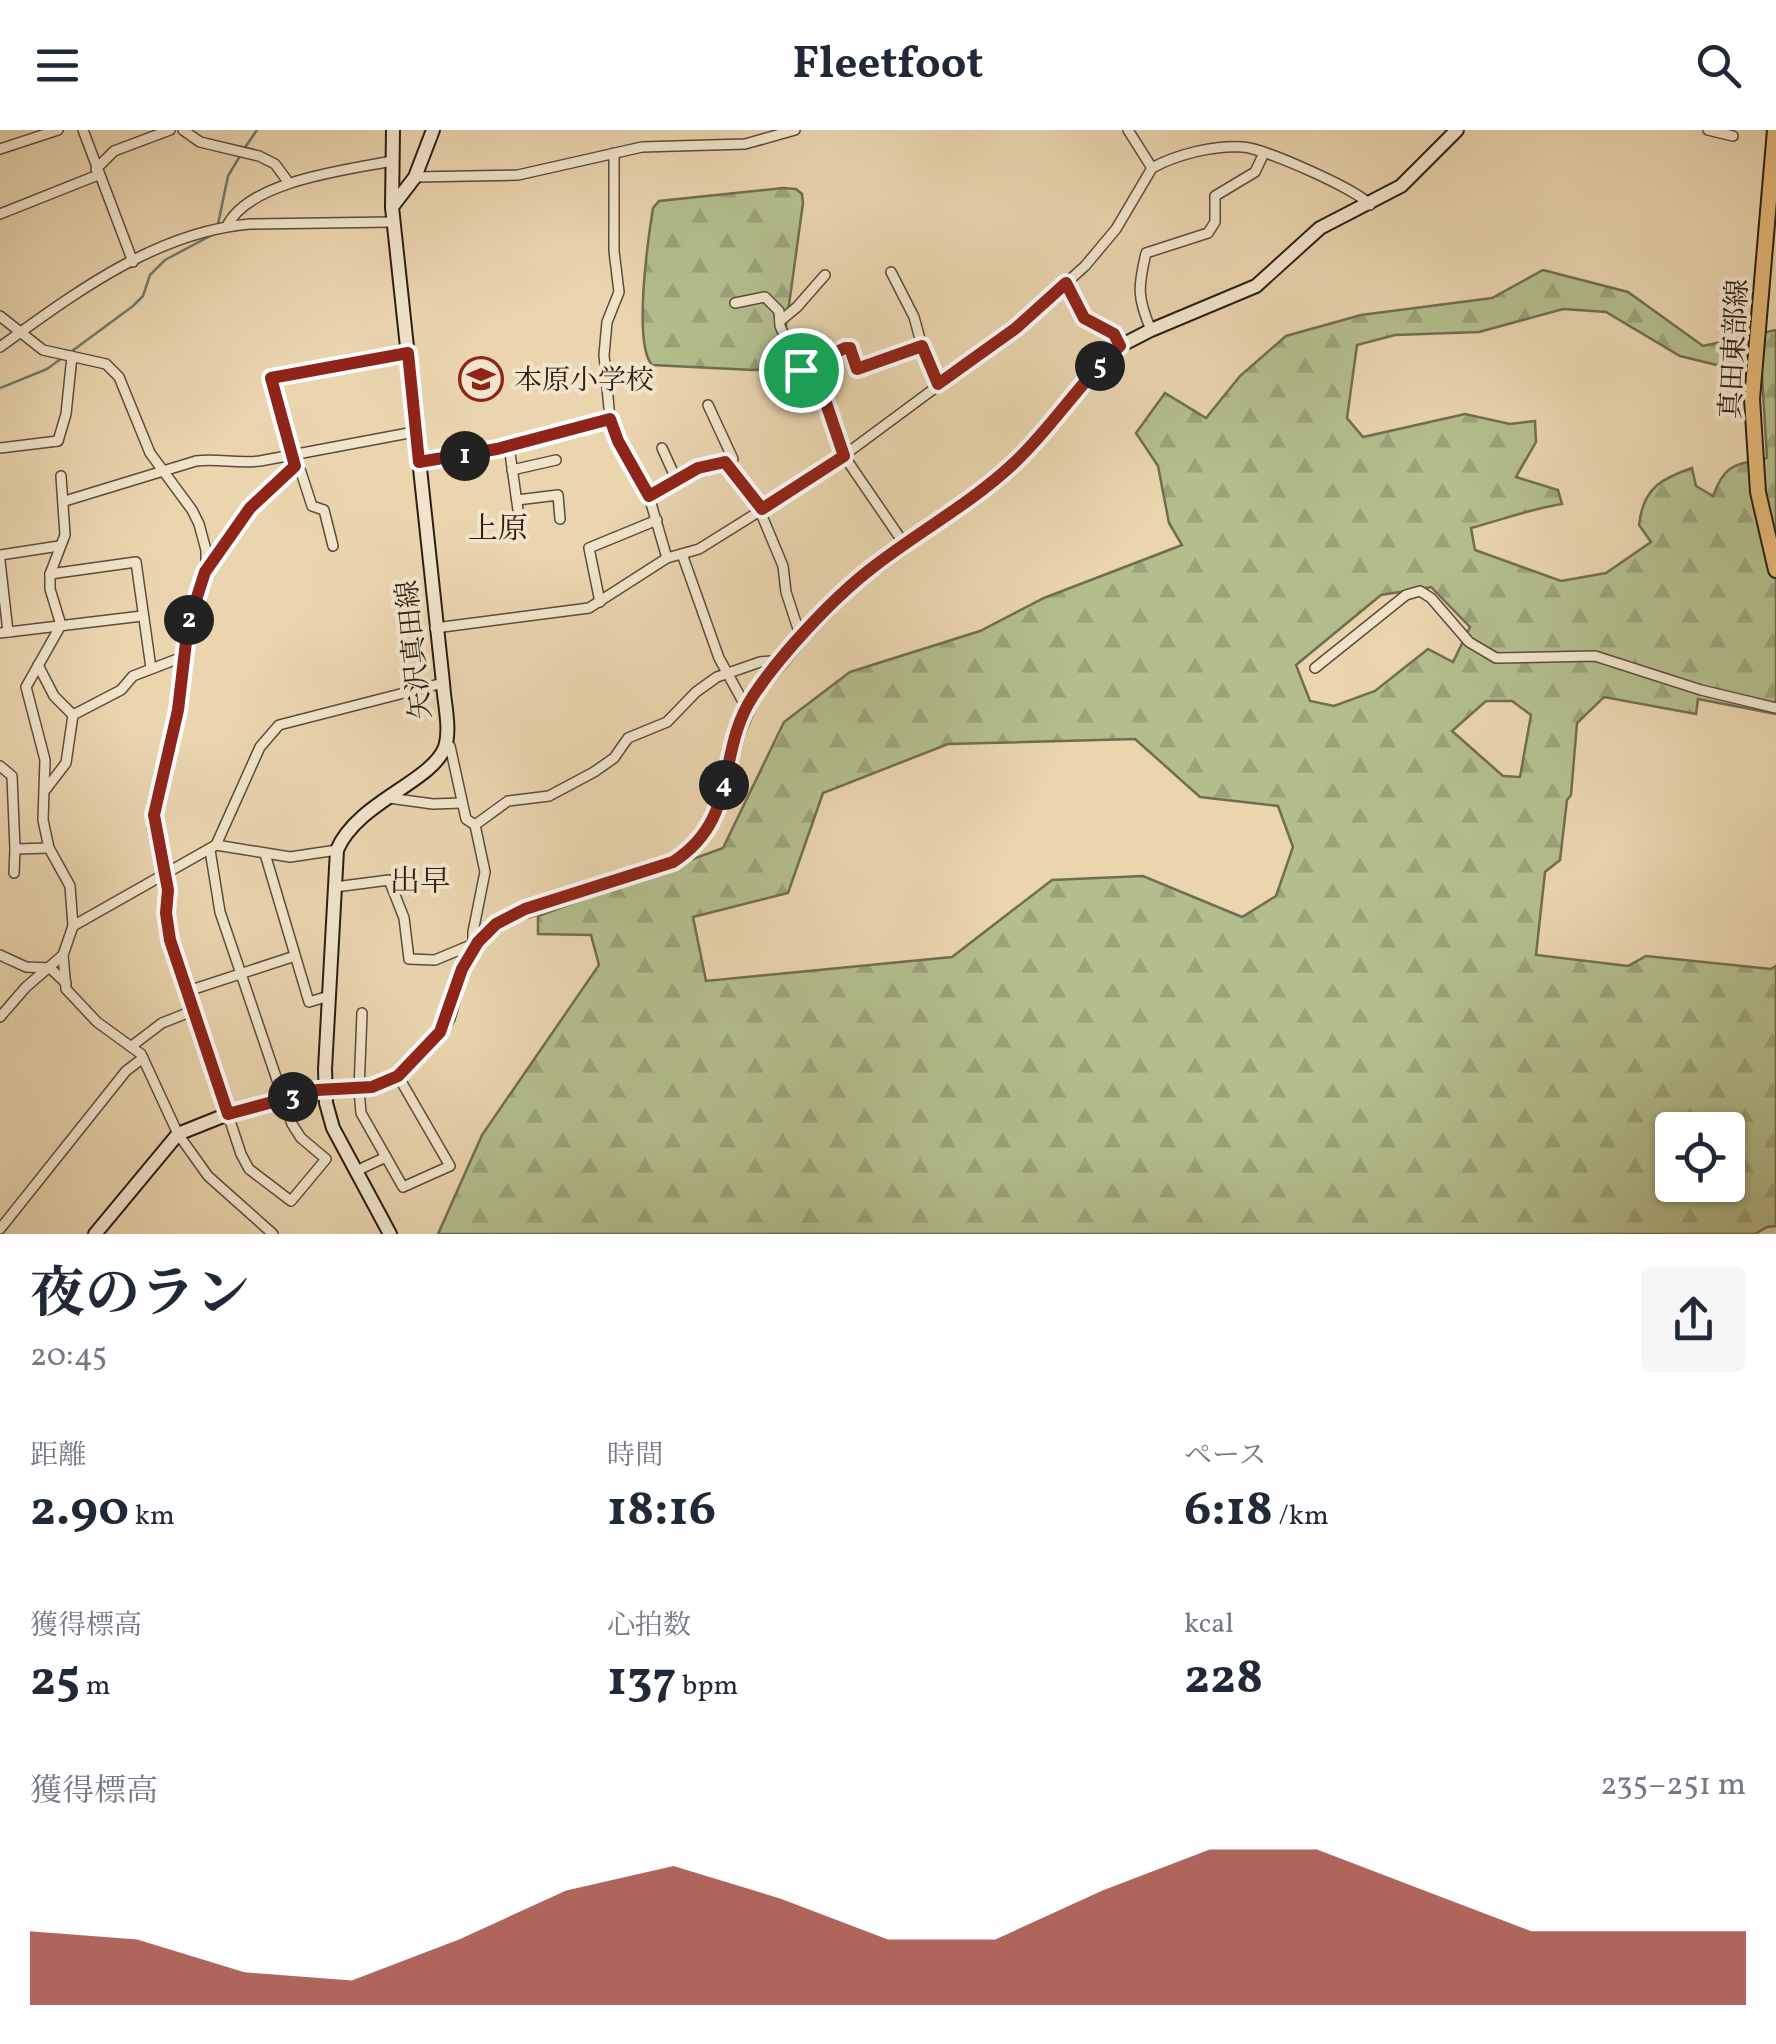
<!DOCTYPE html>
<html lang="ja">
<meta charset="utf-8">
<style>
body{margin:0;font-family:Vollkorn,"Noto Serif JP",serif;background:#f6f6f7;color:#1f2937;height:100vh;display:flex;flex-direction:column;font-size:38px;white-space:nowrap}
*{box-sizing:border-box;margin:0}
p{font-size:32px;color:#747a83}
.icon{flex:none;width:55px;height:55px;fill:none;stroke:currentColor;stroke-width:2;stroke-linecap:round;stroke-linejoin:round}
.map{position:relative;height:1104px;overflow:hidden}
.drawer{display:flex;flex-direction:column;background:#fff;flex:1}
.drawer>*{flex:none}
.fabs{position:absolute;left:1655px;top:982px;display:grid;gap:20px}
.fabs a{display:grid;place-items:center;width:90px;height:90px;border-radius:10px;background:#fff;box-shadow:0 2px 8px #0004;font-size:50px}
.pin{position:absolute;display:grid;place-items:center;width:85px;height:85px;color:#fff;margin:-42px;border:5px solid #fff;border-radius:50%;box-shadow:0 2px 10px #0007}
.km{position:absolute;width:50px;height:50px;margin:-25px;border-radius:50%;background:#222;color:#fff;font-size:28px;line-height:50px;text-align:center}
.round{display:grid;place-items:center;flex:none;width:105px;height:105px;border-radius:10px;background:#f6f6f7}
.summary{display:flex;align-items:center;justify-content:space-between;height:170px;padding:0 30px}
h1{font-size:55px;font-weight:700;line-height:75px}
.figures{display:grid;grid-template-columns:repeat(3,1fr);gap:15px;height:170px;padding:10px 30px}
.figures div{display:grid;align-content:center}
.figures b{font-size:50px;font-weight:700}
.figures small{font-size:28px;font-weight:400}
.figures p{font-size:28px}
.chart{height:280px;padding:20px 30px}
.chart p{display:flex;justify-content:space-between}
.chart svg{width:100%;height:180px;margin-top:10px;fill:#8f2418;opacity:.7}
header{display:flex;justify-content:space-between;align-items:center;height:130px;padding:0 30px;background:#fff;font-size:45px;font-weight:700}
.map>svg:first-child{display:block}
.forest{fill:url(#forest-firs);stroke:#706e50;stroke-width:2.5;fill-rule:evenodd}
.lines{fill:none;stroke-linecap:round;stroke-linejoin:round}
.stream{stroke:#6d7b6a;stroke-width:2.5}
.street-casing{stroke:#5c4c39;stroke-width:12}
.secondary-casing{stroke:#2c1e12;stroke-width:16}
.primary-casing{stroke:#2c1e12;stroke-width:18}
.street{stroke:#f1e4cb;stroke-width:9}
.secondary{stroke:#f1e4cb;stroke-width:12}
.primary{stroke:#e5ba78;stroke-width:14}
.route-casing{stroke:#fff;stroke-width:20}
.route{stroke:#8f2418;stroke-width:12}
.labels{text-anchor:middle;stroke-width:8;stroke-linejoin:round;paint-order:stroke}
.street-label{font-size:28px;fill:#2c1e12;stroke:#f1e4cb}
.poi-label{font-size:28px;fill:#2c1e12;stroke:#f1e4cb;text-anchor:start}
.neighbourhood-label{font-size:30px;fill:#2c1e12;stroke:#f1e4cb}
</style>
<header><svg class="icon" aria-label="menu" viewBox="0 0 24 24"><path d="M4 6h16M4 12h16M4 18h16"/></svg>Fleetfoot<svg class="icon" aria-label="search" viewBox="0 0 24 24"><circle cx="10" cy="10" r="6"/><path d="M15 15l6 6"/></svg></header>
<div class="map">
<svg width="1776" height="1104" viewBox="0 0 1776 1104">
<defs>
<pattern id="forest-firs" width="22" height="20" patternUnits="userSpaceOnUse" patternTransform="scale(2.5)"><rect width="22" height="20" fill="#b4be8d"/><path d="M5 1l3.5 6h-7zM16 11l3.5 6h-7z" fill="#9ba379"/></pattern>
</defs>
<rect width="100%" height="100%" fill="#ead5af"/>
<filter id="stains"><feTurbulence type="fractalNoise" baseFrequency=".002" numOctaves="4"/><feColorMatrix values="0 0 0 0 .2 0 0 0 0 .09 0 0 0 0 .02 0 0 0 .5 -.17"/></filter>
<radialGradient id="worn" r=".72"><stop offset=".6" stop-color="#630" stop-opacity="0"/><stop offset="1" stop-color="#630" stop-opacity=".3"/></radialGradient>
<g class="forest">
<path d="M783 58 796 59 802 64 803 73 781 233 774 239 753 240 652 235C633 213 648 109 653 78L659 71Z"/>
<path d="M1543 140 1628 162 1703 216 1776 200V584L1698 569 1696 584 1604 567 1577 593 1571 665 1567 670 1560 730 1545 742 1536 825 1628 836 1646 826 1771 839 1776 836V1096L1767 1097 1755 1104H438L482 1005 599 835 591 805 538 804V786L723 718 784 592 850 542 980 501 1044 468 1182 415 1169 393 1158 336 1136 303 1165 263 1206 288 1240 246 1286 206 1361 185 1492 168ZM1563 179 1606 182 1680 226 1762 246 1767 328C1735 335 1725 333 1713 366L1696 356 1692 338C1660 349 1643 359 1639 395L1651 412 1606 443 1561 451 1475 420 1471 398C1501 390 1530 379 1562 374L1558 360 1516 347 1536 312 1535 291 1510 294 1465 284 1363 307 1347 288 1357 215 1395 205 1479 202ZM1431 457 1470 497 1453 532 1428 519 1375 561 1334 576 1310 571 1296 535 1381 465ZM1486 571H1512L1531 585 1520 647 1503 646 1452 601ZM1135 609 1200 667 1278 676 1293 717 1276 766 1242 787 1143 746 1052 750 952 827 706 851 693 787 788 763 823 663 948 614ZM1672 1000H1728V1055H1672Z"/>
</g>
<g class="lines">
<g class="stream">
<polyline points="244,19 257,0"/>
<polyline points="218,94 228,46 240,26"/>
<polyline points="68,224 133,176 143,166 150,145 165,130 212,105"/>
<polyline points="0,258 47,239 62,228"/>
</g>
<g class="street-casing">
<g id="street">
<polyline points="83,0 133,132"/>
<polyline points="183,0 200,12 259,26 275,34 289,53"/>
<polyline points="1128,0 1152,38"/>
<polyline points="1708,0 1733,6"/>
<polyline points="0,19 58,0"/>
<polyline points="614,23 614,121 619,162 607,192 604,225 610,289 618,311 648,363 667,428"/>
<polyline points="96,39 114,21 170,0"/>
<polyline points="415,47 518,45 642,17 745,14 795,0"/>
<polyline points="0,84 98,45"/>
<path d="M227 96C249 51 346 40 392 31"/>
<polyline points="891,142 914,187 922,216 938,254"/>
<polyline points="1066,153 1084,188 1114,204 1120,216"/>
<polyline points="735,173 765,167 779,181 780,196 798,237 825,270 844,326 905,415"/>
<polyline points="0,186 43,220 106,234 119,247 150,323 192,380 199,394 206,420 206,438"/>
<polyline points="780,191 797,177 825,145"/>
<path d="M1151 200C1137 167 1138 157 1146 123L1208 103 1215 92V66L1255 42 1264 23"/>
<path d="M0 217C74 164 155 102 250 94L392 92"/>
<polyline points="801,240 845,218 850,218 857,239 922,216"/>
<polyline points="708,275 733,329 725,332"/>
<polyline points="509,316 519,387"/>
<polyline points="0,318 58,311 66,284 72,226"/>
<polyline points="662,318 677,351"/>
<polyline points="419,332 497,319 610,289"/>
<polyline points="295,336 301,342 312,376 324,380 333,416"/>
<polyline points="512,340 556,330"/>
<polyline points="61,346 65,405 50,444 50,459 61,495 26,557 45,630 43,690 49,718 70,756 73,796 63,825 66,859 97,892 141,924 178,1004 208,1046 273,1104"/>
<polyline points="649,366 698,338 725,332 763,379"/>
<polyline points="517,370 558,365 560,389"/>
<path d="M65 371 196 331C218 328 237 334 260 331L414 302"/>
<polyline points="760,381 783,436 786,462 801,508"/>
<polyline points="682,424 719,528 746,577"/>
<polyline points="0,425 59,416"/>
<polyline points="0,431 8,502"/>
<polyline points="205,442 250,378 295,336 271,248 408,223"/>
<polyline points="50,444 136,432 151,538"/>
<polyline points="600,472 589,418 657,390"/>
<path d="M435 498 589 478 667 428 699 419 760 381 831 335 1016 198 1085 136 1116 99 1152 38C1177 24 1215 15 1243 17 1263 18 1359 60 1370 75"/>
<polyline points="0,503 142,486"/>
<polyline points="38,535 54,566 73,585"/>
<polyline points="1315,538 1406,465 1420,461 1431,468 1469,512 1496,528 1595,526 1701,560 1776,578"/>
<polyline points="0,636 12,646 15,719 49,718"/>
<polyline points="46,659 66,633 73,585 121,560 133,546 185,526"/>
<polyline points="389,668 433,674 461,673"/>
<polyline points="475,695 508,671 549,666 594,642 614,628 628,608 667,592 696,562 717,547 760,532 782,530"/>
<polyline points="216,715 290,727 337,720"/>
<polyline points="265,724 309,872 329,866"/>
<polyline points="14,743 15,719"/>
<path d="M164 746C170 766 167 789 170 810L241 1024 249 1039 291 1071 326 1029 301 1008 292 994 220 782 210 720"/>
<polyline points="335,757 389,750 404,788 409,829 435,830 478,812 473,808 473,802 485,742 475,695 466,689 450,616 446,613"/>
<polyline points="73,796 216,715 260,617 279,595 443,553"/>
<polyline points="0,825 26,837 50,838 66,853"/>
<polyline points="188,861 295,826"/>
<polyline points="362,883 359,960 361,983 403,1057 450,1036 398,946"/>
<polyline points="0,887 26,857 63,825"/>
<polyline points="133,915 162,893 195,880"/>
<polyline points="356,1041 386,1027"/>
<polyline points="0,1099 126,941 143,928"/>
</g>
</g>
<g class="secondary-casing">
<g id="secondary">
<polyline points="392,77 393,0"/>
<polyline points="164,746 154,696 154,677 178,580 188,495 205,442"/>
<polyline points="95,1104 178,1004 228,984 317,960 359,960 398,946 440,902 448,888 462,839 478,812 506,788 646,741 673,732 691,720 715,688 738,603 753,566 801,508 853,454 988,356 1015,333 1120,216 1151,200 1256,156 1320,98 1401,56 1457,0"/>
<path d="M390 1104 333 998 326 973 325 939 337 720C357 672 432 652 445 617 451 598 444 573 443 553L392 77 415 47 433 0"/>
</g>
</g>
<g class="primary-casing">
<polyline id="primary" points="1775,0 1752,269 1758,362 1776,440"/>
</g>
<use href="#street" class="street"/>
<use href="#secondary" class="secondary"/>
<use href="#primary" class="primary"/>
</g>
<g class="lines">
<g class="route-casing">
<path id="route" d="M1066 153 1084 188 1114 204 1120 216C1080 251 1052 298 1013 334 970 374 918 402 872 438 833 468 780 525 753 566 715 624 741 688 673 732L525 779 496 794 478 812 462 839 440 902 398 946 372 957 317 960 228 984 170 810 166 783 168 760 154 685 178 580 188 495 205 442 250 378 295 336 271 248 408 223 419 332 497 319 610 289 618 311 649 366 698 338 725 332 762 379 844 326 825 270 801 240 845 218H850L857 239 922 216 938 254 1016 198Z"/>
</g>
<use href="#route" class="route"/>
</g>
<defs>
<g id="school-ring" transform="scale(2.25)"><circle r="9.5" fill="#f1e4cb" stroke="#8f2418" stroke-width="1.5"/><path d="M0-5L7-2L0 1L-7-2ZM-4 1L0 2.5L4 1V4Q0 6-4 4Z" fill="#8f2418"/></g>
</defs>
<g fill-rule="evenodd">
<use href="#school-ring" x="481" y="249"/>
</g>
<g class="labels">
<g class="street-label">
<text transform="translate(1733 219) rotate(-87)" y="10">真田東部線</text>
<text transform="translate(413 520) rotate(-96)" y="10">矢沢真田線</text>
</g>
<g class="poi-label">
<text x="514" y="259">本原小学校</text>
</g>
<g class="neighbourhood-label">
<text x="498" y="408">上原</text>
<text x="420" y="761">出早</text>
</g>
</g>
<rect width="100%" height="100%" filter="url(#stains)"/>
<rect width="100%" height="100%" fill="url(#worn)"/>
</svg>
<div class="fabs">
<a><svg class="icon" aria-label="locate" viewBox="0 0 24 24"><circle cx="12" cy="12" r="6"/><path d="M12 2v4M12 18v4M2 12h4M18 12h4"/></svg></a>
</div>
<div class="pin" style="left:801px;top:240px;background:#1e9e55"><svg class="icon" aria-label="arrive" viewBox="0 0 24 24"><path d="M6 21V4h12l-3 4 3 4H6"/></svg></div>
<b class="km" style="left:465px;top:326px">1</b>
<b class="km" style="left:189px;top:490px">2</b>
<b class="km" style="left:293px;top:967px">3</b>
<b class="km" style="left:724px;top:655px">4</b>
<b class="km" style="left:1100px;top:236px">5</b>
</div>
<section class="drawer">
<div class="summary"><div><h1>夜のラン</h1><p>20:45</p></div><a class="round"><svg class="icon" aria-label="share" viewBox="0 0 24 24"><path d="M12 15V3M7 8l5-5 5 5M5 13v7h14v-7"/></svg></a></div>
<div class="figures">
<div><p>距離</p><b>2.90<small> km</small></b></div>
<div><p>時間</p><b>18:16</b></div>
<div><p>ペース</p><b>6:18<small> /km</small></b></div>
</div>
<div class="figures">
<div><p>獲得標高</p><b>25<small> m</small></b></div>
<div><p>心拍数</p><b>137<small> bpm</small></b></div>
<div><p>kcal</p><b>228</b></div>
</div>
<div class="chart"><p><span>獲得標高</span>235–251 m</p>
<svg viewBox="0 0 160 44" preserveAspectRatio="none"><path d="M0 44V26L10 28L20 36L30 38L40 28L50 16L60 10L70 18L80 28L90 28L100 16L110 6L120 6L130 16L140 26L150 26L160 26V44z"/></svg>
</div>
</section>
